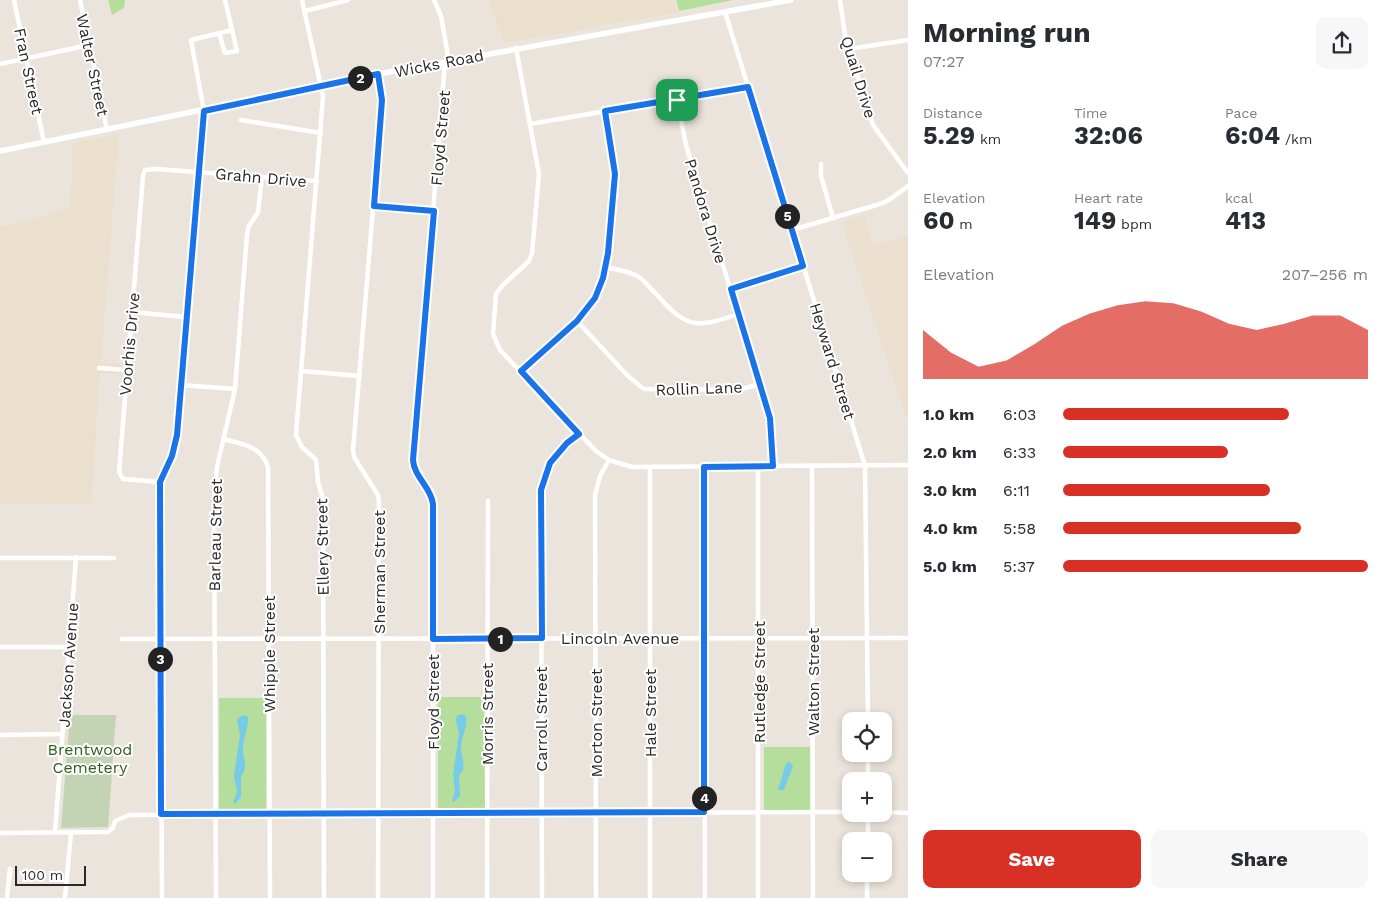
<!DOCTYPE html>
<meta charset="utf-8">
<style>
body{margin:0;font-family:"Work Sans",sans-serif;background:#f7f7f7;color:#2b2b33;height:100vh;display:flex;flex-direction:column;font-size:19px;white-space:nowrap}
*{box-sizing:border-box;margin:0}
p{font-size:16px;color:#7c7c81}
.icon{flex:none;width:28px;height:28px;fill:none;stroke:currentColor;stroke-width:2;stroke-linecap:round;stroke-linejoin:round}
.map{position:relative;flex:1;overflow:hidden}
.details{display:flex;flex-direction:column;background:#fff;width:475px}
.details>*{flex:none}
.buttons{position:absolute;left:842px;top:712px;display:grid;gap:10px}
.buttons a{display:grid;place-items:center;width:50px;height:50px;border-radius:10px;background:#fff;box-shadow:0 2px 8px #0003;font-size:25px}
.scale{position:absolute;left:15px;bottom:12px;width:71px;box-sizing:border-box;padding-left:5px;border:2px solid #292929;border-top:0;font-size:14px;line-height:18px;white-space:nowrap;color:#292929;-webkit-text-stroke:4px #fff;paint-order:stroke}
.pin{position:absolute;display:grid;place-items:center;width:42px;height:42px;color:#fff;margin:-21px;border-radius:10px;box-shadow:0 2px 8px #0006}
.km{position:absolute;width:25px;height:25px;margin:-12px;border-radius:50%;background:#222;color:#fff;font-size:14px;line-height:25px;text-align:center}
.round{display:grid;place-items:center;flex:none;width:52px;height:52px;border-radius:10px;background:#f7f7f7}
.overview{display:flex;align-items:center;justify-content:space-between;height:85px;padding:0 15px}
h1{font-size:28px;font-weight:700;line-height:38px}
.stats{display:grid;grid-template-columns:repeat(3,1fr);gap:8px;height:85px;padding:5px 15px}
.stats div{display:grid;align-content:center}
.stats b{font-size:25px;font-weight:700}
.stats small{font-size:14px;font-weight:400}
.stats p{font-size:14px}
.chart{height:140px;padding:10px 15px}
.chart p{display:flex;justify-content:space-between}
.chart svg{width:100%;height:90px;margin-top:5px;fill:#d93025;opacity:.7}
.button{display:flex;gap:10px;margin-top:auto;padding:10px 15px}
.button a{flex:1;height:58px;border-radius:10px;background:#d93025;color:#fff;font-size:20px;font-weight:700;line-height:58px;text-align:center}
.button a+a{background:#f7f7f7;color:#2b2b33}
ul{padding:0 15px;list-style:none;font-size:16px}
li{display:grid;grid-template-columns:80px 60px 1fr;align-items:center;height:38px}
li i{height:12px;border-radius:6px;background:#d93025}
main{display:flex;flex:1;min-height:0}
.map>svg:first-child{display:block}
.education{fill:#ebe0cd}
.green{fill:#b5de9c}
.cemetery{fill:#c5d3b5}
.water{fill:#76cce6}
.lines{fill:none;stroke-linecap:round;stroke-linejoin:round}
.street{stroke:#fff;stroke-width:4.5}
.secondary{stroke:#fff;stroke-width:5.5}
.route-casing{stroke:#fff;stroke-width:10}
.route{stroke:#1a73e8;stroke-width:6}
.labels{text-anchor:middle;stroke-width:4;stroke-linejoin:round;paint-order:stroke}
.street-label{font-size:16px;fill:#292929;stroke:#fff}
.park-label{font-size:16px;fill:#2f621e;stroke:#fff}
</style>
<main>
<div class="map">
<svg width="908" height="898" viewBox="0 0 908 898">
<rect width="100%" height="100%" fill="#ebe4dc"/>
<g class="education">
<polygon points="488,0 673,0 678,12 505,43"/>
<polygon points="119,134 101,362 123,364 122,374 100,373 91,503 0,504 0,227 70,208 73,143"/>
<polygon points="864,215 874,246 908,236 908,423 842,222"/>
</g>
<g class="green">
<polygon points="108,0 125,0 124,8 112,15"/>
<polygon points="676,0 733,0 679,11"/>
<polygon points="438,697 484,697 485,810 438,810"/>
<rect x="219" y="698" width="47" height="113"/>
<rect x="764" y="747" width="46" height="63"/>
</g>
<polygon class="cemetery" points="70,715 116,715 108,827 61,828"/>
<g class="water">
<path d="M462 714 466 716C468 728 461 737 461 748 461 758 468 768 459 775L460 796 454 802 452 801 455 791 453 775 459 733 456 720 457 716Z"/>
<path d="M244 715 248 717C249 728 243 738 243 749 243 759 249 769 241 776V797L235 804 233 802 237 792 234 776 240 734 237 721 239 717Z"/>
<polygon points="790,762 793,766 784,790 778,790 786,763"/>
</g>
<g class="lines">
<g class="street">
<polyline points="14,0 44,142"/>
<polyline points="80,0 107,130"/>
<polyline points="302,0 323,96 296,435 302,447 316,460 318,482 323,499 324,898"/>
<polyline points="434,0 441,16 449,62"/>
<polyline points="840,0 845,35 873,125 908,173"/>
<polyline points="305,11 348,0"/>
<polyline points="725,12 865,466 868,721"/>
<polyline points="219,33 225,53 237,51 225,0"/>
<polyline points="516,48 539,174 532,253 529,261 503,285 496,294 493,334 500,350 596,451 609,460 632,467 908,465"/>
<polyline points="849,49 908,40"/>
<polyline points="0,64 89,45"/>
<polyline points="378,74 382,100 353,450 354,457 378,495 379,502 378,898"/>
<polyline points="677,100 686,145 770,418 773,466"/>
<polyline points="241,120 321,133"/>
<polyline points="530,124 748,87"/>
<polyline points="821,164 821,176 833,218"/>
<polyline points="374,206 434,211"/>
<polyline points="792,230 880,204 889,200 908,186"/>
<path d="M606 267C617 270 630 271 639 277 646 282 652 290 658 296 687 329 698 328 738 314"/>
<polyline points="731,289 803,266"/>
<polyline points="132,312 186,317"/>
<polyline points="577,321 628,376 644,389 738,390 760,384"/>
<polyline points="99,368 127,370"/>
<polyline points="302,371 360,376"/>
<polyline points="521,371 577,321 595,298 603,278 608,253 615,174 605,111"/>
<polyline points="181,385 235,389"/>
<path d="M223 439C243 444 261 446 268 467L270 898"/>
<polyline points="758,466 758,898"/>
<polyline points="812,466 813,898"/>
<polyline points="704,467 705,898"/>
<polyline points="650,468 650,898"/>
<polyline points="160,482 123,479 119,472 143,176 145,170 157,169 317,181"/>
<polyline points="0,558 114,558"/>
<polyline points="122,639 908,638"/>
<polyline points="0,647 70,647"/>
<polyline points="0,735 62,734"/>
<polyline points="868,754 868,781"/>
<polyline points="884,812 908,813"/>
<polyline points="55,832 76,557"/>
<polyline points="0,833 108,832 113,828 115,821 129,815 851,812"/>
<polyline points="868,841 868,814"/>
<polyline points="7,898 10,869"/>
<polyline points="65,898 71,832"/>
<polyline points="162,898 160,482 172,456 177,435 204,111 191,40 232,30"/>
<polyline points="216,898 214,498 217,467 235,389 247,234 249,226 258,212 262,177"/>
<path d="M433 898V504C431 487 414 477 413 460L445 62"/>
<polyline points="487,898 488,501"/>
<path d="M542 898 541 490C547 465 558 450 579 434"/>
<polyline points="596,898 595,495 600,476 609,460"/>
<polyline points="867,898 867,874"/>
</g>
<polyline class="secondary" points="0,151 378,74 791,0"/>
</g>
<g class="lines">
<g class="route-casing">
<path id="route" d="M378 74 382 100 374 206 434 211 413 460C414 477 431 487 433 504V639L542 638 541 490 550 463 567 443 579 434 521 371 577 321 595 298 603 278 608 253 615 174 605 111 748 87 803 266 731 289 770 418 773 466 704 467V812L161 814 160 482 172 456 177 435 204 111Z"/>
</g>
<use href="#route" class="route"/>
</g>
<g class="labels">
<g class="street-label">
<text transform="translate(439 63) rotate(-11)" y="6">Wicks Road</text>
<text transform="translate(93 65) rotate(78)" y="6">Walter Street</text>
<text transform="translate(29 71) rotate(78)" y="6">Fran Street</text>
<text transform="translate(859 77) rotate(73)" y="6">Quail Drive</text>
<text transform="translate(440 138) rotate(-85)" y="6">Floyd Street</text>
<text transform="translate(261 177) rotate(5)" y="6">Grahn Drive</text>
<text transform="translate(706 211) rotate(73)" y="6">Pandora Drive</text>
<text transform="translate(129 344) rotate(-85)" y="6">Voorhis Drive</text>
<text transform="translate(833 361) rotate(73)" y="6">Heyward Street</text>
<text transform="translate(699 388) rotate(-2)" y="6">Rollin Lane</text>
<text transform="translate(215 535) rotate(-89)" y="6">Barleau Street</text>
<text transform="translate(322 547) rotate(-91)" y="6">Ellery Street</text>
<text transform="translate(379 572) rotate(-90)" y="6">Sherman Street</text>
<text x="620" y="644">Lincoln Avenue</text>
<text transform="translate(269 654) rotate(-90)" y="6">Whipple Street</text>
<text transform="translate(68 665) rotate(-86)" y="6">Jackson Avenue</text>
<text transform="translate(759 682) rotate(-90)" y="6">Rutledge Street</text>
<text transform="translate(813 682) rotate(-90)" y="6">Walton Street</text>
<text transform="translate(433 702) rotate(-90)" y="6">Floyd Street</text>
<text transform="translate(650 713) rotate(-90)" y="6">Hale Street</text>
<text transform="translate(487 714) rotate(-90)" y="6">Morris Street</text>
<text transform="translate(541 719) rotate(-90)" y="6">Carroll Street</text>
<text transform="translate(596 723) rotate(-90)" y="6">Morton Street</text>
</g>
<g class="park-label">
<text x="90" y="755">Brentwood<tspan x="90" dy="18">Cemetery</tspan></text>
</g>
</g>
</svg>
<div class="buttons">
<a><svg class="icon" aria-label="locate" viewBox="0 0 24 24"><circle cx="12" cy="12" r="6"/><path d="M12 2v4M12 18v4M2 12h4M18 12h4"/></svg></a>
<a>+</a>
<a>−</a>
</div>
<div class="scale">100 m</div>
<div class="pin" style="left:677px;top:100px;background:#1e9e55"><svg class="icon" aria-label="arrive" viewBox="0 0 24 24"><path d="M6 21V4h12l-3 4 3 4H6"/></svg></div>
<b class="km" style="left:500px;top:639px">1</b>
<b class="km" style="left:360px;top:78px">2</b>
<b class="km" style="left:160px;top:659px">3</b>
<b class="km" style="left:704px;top:798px">4</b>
<b class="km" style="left:787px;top:216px">5</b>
</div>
<section class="details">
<div class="overview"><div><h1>Morning run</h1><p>07:27</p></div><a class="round"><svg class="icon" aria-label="share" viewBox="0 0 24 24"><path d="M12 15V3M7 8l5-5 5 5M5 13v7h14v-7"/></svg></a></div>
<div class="stats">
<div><p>Distance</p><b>5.29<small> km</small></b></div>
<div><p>Time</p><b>32:06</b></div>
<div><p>Pace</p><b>6:04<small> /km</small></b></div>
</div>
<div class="stats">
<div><p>Elevation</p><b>60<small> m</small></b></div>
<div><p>Heart rate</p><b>149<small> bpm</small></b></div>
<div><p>kcal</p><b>413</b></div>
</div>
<div class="chart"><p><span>Elevation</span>207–256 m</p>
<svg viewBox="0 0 160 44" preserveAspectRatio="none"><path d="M0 44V20L10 31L20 38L30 35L40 27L50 18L60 12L70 8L80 6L90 7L100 11L110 17L120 20L130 17L140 13L150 13L160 20V44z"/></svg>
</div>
<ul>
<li><b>1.0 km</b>6:03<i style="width:74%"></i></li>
<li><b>2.0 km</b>6:33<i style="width:54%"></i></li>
<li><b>3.0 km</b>6:11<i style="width:68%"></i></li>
<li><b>4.0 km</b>5:58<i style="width:78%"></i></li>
<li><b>5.0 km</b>5:37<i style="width:100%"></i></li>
</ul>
<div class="button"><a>Save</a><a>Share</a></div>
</section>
</main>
